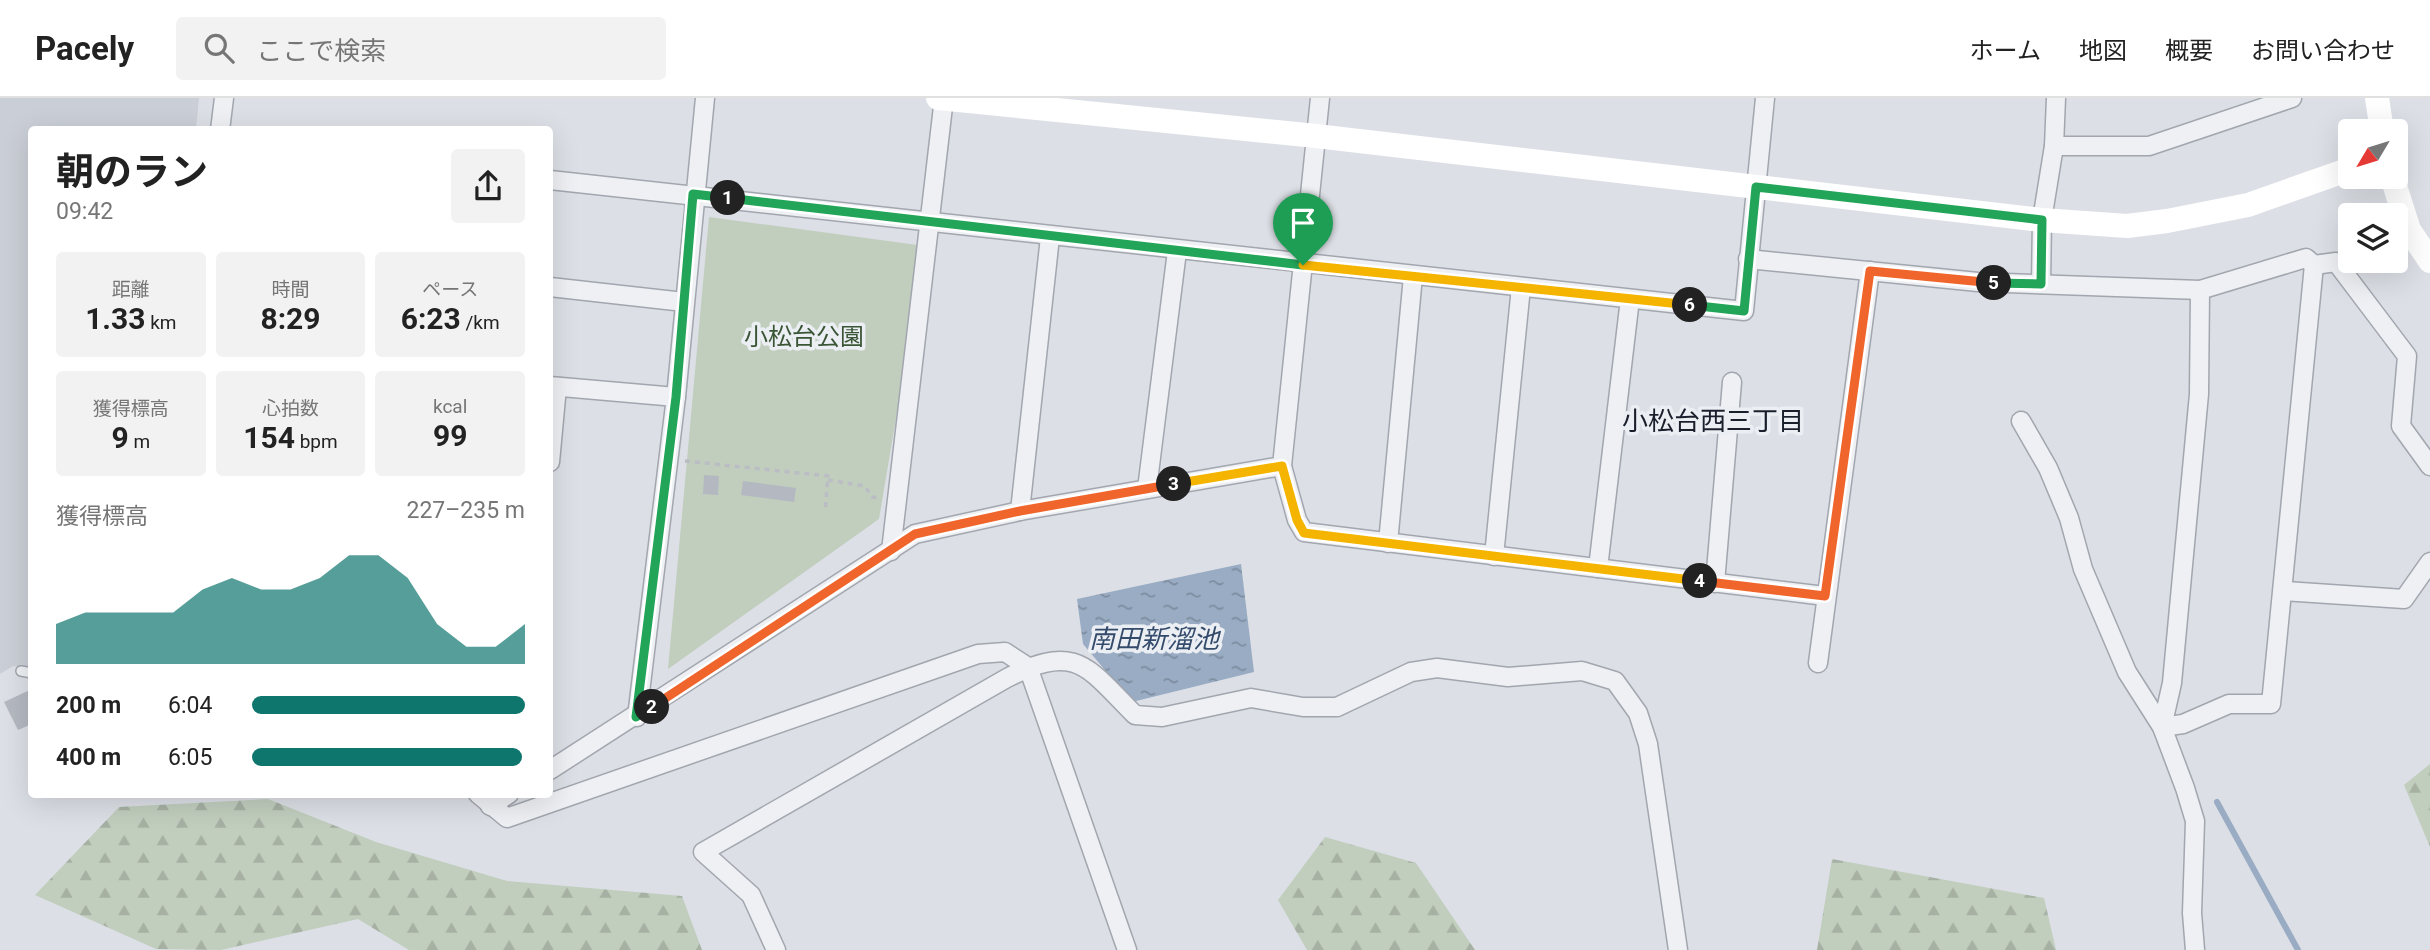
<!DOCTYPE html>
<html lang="ja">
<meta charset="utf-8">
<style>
body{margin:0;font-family:Roboto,"Noto Sans JP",sans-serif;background:#f2f2f2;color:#222;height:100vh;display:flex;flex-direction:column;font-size:26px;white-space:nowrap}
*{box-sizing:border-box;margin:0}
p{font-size:23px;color:#767676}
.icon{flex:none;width:38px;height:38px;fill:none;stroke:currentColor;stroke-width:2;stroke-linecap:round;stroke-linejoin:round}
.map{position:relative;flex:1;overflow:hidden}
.drawer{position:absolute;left:28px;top:28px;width:525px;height:672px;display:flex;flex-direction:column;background:#fff;border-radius:7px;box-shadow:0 7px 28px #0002}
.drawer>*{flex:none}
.needle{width:46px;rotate:232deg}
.controls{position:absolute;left:2338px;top:21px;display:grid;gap:14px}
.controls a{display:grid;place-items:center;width:70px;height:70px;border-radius:7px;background:#fff;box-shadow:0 7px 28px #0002;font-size:35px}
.pin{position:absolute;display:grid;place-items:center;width:60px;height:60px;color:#fff;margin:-72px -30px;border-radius:50% 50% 50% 0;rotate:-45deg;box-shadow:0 0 7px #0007}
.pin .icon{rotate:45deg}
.km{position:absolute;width:35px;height:35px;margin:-18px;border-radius:50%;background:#222;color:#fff;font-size:19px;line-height:35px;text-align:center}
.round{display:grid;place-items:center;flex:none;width:74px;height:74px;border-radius:7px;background:#f2f2f2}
.head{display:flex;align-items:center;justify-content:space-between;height:119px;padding:0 28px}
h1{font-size:38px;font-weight:700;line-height:52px}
.stats{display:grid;grid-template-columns:repeat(3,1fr);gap:10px;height:119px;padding:7px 28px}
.stats div{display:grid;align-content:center;border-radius:7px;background:#f2f2f2;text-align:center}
.stats b{font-size:30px;font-weight:700}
.stats small{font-size:19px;font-weight:400}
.stats p{font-size:19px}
.chart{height:196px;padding:14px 28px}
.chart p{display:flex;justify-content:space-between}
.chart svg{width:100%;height:126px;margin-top:7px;fill:#0f766e;opacity:.7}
ul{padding:0 28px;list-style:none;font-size:23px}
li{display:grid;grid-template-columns:112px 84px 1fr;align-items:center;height:52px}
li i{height:18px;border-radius:9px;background:#0f766e}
header{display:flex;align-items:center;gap:42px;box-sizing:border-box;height:98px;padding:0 35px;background:#fff;border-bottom:2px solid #e0e0e0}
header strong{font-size:33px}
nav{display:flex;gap:38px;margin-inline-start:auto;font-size:24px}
.search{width:490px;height:63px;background:#f2f2f2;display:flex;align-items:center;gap:18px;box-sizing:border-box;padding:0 24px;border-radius:7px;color:#767676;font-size:26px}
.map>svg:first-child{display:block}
.built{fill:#caced6}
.forest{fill:url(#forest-firs)}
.park{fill:#c1cebe}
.water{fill:url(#water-ripples)}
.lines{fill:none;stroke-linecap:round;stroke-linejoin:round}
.stream{stroke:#99acc3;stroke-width:6}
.building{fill:#b4b8c1}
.lane-casing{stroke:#a2a6ae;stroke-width:12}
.street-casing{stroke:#a2a6ae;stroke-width:21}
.path{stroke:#babdc4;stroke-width:3.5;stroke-dasharray:5 5;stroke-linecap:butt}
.lane{stroke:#eef0f4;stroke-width:9}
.street{stroke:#eef0f4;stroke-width:18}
.secondary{stroke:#fff;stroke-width:24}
.split-1-casing{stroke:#fff;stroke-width:14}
.split-2-casing{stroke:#fff;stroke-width:14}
.split-3-casing{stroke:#fff;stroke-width:14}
.split-4-casing{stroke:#fff;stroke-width:14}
.split-5-casing{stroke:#fff;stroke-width:14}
.split-6-casing{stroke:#fff;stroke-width:14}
.split-7-casing{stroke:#fff;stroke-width:14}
.split-1{stroke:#22a559;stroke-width:9}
.split-2{stroke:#22a559;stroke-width:9}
.split-3{stroke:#f0652b;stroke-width:9}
.split-4{stroke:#f5b400;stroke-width:9}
.split-5{stroke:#f0652b;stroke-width:9}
.split-6{stroke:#22a559;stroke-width:9}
.split-7{stroke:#f5b400;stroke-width:9}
.labels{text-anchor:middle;stroke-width:7;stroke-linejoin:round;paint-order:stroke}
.park-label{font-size:24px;fill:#3a5535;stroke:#ebeef3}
.neighbourhood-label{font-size:26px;fill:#191f2b;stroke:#ebeef3}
.water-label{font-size:26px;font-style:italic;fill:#344b6b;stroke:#ebeef3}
</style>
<header>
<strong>Pacely</strong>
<div class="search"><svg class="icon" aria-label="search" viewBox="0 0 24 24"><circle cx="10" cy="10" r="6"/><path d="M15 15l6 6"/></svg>ここで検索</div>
<nav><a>ホーム</a><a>地図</a><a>概要</a><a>お問い合わせ</a></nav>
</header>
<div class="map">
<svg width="2430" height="852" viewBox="0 0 2430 852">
<defs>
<pattern id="forest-firs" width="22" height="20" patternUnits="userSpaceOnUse" patternTransform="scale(1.75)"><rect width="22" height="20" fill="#c1cebe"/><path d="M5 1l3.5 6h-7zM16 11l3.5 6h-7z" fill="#a6b1a4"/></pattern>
<pattern id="water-ripples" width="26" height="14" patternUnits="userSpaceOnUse" patternTransform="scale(1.75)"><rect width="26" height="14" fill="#99acc3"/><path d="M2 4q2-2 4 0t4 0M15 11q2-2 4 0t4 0" fill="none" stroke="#7d8c9f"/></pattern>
</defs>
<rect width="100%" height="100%" fill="#dcdfe5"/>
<polygon class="built" points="0,0 199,0 196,31 32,32 31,570 13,568 0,576"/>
<g class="forest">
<polygon points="2430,666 2430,749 2404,687"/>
<polygon points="268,701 376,744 507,783 682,798 702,852 409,852 358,821 221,852 156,851 35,797 119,709"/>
<polygon points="1325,739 1416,765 1475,852 1307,852 1278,802"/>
<polygon points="1832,761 2044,800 2056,852 1817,852"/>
</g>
<polygon class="park" points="709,119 925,148 879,421 668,571"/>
<polygon class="water" points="1241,466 1254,574 1132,604 1083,546 1077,501"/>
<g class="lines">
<polyline class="stream" points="2217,704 2298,852"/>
</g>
<g class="building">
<polygon points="704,377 719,378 718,397 703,396"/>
<polygon points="743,383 796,390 794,404 741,397"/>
<polygon points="32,591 32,626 18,632 4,604"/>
</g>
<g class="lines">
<g class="lane-casing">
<polyline id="lane" points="21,573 32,575"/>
</g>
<g class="street-casing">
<g id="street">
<polyline points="1320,0 1282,368 1297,422 1304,434 1825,498"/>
<polyline points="220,32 224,0"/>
<polyline points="2054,48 2149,48 2292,0"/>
<polyline points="550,82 1744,213 1765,0"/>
<polyline points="1748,161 1978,184 2200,192 2306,160 2314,167"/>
<polyline points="2314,167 2336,164 2407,258 2401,328 2430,368"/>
<polyline points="2041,186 2042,122 2054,48 2056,0"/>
<polyline points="550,189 684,204"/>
<polyline points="550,288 676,299"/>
<polyline points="2021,323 2048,370 2069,420 2083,471 2127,574 2162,629 2185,690 2195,723 2192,815 2195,852"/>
<polyline points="550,364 557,289"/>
<polyline points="1147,391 1177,153"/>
<polyline points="1020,413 1050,139"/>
<polyline points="1388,445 1413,178"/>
<polyline points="891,453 944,0"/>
<polyline points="1494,458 1521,189"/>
<polyline points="1598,470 1630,201"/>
<polyline points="1715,485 1732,284"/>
<polyline points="2284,493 2404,501 2430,464"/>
<polyline points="1818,565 1870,173"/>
<polyline points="637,619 676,299 705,0"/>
<polyline points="2162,629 2183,626 2229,606 2271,606 2314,167"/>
<polyline points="2162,629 2172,585 2199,296 2200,192"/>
<polyline points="550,672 915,436 1020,413 1282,368"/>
<polyline points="478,696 507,720 978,556 1005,554 1028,569 1127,852"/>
<polyline points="490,708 509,696"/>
<path d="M776 852 751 797 703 754 1007 580C1077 544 1087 569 1135 617L1162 619 1251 600 1303 609H1337L1411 574 1437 570 1508 579 1582 573 1615 583 1638 615 1648 646 1678 852"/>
</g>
</g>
<g class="path">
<polyline points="685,363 828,378 825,414"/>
<polyline points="828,382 865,388 872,399 881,400"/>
</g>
<use href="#lane" class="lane"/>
<use href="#street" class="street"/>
<g class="secondary">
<polyline points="938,0 1316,38 2042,122 2127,128 2167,123 2248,107 2350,71"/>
<polyline points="2377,0 2382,33"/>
<polyline points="2392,79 2409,132 2430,163"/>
</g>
</g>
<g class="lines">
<g class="split-1-casing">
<polyline id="split-1" points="728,100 1303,167"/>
</g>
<g class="split-2-casing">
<polyline id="split-2" points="652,609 636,619 676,299 693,96 728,100"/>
</g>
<g class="split-3-casing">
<polyline id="split-3" points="652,609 915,436 1020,413 1174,386"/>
</g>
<g class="split-4-casing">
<polyline id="split-4" points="1174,386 1282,368 1297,422 1304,435 1700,483"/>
</g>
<g class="split-5-casing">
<polyline id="split-5" points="1700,483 1825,498 1870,173 1994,185"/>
</g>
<g class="split-6-casing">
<polyline id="split-6" points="1690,207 1744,213 1756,89 2042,122 2041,186 1994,185"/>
</g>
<g class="split-7-casing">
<polyline id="split-7" points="1303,167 1690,207"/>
</g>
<use href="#split-1" class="split-1"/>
<use href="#split-2" class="split-2"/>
<use href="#split-3" class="split-3"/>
<use href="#split-4" class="split-4"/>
<use href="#split-5" class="split-5"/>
<use href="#split-6" class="split-6"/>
<use href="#split-7" class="split-7"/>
</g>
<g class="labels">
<g class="park-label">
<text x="804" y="247">小松台公園</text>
</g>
<g class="neighbourhood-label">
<text x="1713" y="332">小松台西三丁目</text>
</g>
<g class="water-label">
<text x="1154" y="550">南田新溜池</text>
</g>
</g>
</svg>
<div class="controls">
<a><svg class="needle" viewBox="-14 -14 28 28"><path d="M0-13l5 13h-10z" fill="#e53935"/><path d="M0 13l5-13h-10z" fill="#767676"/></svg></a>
<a><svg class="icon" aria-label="layers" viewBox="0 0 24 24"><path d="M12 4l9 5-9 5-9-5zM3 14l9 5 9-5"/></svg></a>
</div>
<div class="pin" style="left:1303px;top:167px;background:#1e9e55"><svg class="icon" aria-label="arrive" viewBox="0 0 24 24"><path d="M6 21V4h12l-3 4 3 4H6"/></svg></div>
<b class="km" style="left:728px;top:100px">1</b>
<b class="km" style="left:652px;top:609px">2</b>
<b class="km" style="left:1174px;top:386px">3</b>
<b class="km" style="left:1700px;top:483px">4</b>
<b class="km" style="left:1994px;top:185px">5</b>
<b class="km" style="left:1690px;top:207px">6</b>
<section class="drawer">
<div class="head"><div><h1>朝のラン</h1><p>09:42</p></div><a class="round"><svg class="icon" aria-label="share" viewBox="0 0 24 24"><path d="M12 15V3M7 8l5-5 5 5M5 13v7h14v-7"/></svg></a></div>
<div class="stats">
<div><p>距離</p><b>1.33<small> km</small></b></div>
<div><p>時間</p><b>8:29</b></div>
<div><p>ペース</p><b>6:23<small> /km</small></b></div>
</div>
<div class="stats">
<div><p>獲得標高</p><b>9<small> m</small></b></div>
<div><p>心拍数</p><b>154<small> bpm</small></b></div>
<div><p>kcal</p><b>99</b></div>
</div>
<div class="chart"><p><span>獲得標高</span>227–235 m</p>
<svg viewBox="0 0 160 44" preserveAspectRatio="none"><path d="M0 44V30L10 26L20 26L30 26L40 26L50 18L60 14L70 18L80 18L90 14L100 6L110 6L120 14L130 30L140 38L150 38L160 30V44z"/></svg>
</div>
<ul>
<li><b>200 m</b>6:04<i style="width:100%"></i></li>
<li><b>400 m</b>6:05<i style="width:99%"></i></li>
</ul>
</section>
</div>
